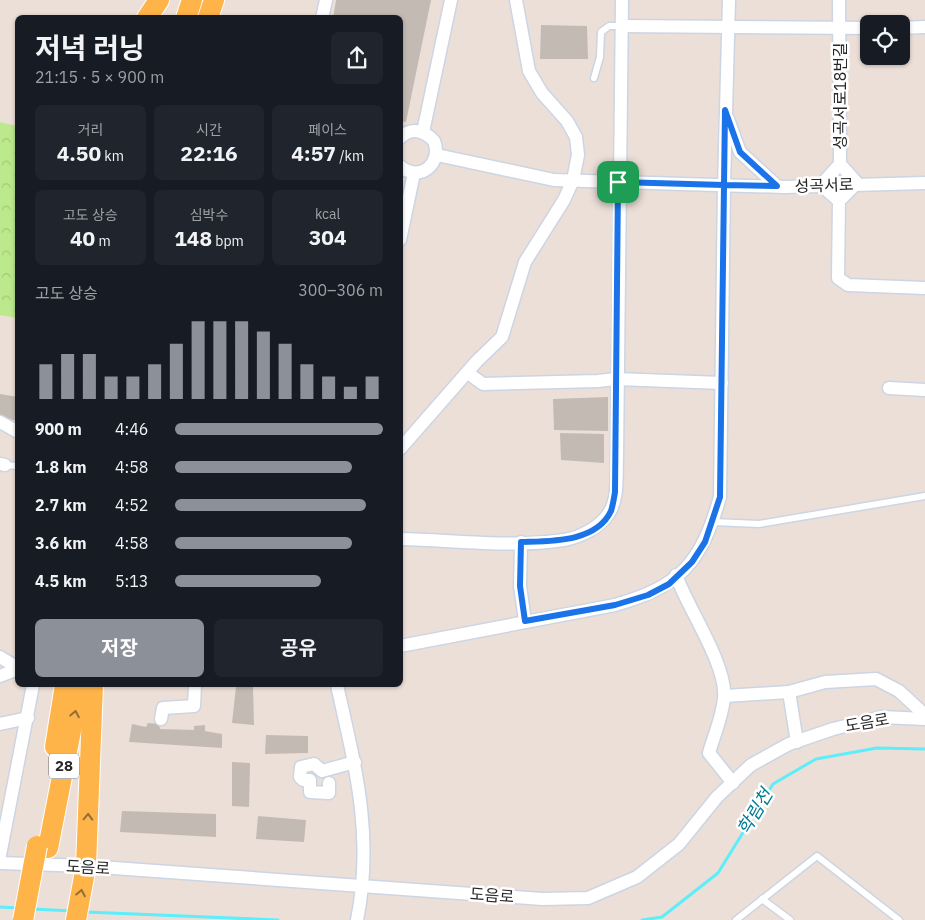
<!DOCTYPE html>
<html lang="ko">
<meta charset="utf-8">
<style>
body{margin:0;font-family:"IBM Plex Sans","Noto Sans KR",sans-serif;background:#20242c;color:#f1f3f6;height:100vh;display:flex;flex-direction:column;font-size:19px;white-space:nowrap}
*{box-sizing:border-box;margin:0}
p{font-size:16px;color:#9ea1a6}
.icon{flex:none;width:28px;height:28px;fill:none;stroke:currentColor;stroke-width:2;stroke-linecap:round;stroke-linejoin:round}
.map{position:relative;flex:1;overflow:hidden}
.sheet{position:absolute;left:15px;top:15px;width:388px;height:672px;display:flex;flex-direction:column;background:#171b24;border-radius:8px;box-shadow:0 1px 4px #0004}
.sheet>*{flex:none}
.buttons{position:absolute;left:860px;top:15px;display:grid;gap:10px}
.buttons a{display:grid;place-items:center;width:50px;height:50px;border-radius:8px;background:#171b24;box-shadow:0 1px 4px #0004;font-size:25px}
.pin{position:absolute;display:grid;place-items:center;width:42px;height:42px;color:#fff;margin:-21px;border-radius:10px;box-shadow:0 2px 8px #0006}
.round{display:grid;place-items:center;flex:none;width:52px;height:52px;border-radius:8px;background:#20242c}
.head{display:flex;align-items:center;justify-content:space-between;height:85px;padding:0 20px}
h1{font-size:28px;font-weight:700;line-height:38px}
.stats{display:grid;grid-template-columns:repeat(3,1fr);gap:8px;height:85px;padding:5px 20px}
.stats div{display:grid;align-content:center;border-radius:8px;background:#20242c;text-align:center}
.stats b{font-size:21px;font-weight:700}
.stats small{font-size:14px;font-weight:400}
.stats p{font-size:14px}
.chart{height:140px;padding:10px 20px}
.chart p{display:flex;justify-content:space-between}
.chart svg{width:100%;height:90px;margin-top:5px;stroke:#8c9099;stroke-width:6}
.cta{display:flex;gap:10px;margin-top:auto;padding:10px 20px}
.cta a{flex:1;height:58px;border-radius:8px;background:#8c9099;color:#fff;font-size:20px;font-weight:700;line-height:58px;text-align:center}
.cta a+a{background:#20242c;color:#f1f3f6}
ul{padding:0 20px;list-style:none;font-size:16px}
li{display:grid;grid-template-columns:80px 60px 1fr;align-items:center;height:38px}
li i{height:12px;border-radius:6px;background:#8c9099}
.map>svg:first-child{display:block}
.forest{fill:url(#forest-crowns)}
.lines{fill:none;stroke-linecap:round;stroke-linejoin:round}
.stream{stroke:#5dedfb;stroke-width:3}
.building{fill:#c3bbb3}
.service-casing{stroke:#ccd5e3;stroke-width:9}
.minor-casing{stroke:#ccd5e3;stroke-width:15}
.primary-casing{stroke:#fff;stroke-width:22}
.service{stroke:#fff;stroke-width:6}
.minor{stroke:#fff;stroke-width:12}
.primary{stroke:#ffb449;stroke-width:20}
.primary-bridge-casing{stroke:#fff;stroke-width:22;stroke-linecap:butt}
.primary-bridge{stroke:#ffb449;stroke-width:20}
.oneway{stroke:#936e38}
.route-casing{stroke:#fff;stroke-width:10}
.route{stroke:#1a73e8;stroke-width:6}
.labels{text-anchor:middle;stroke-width:5;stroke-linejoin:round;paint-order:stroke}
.shield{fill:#fff;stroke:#686868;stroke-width:1}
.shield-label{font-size:15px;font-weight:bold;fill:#272727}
.street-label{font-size:16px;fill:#272727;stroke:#fff}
.water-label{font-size:18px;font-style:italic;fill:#027c94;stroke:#fff}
</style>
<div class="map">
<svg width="925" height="920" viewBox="0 0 925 920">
<defs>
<pattern id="forest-crowns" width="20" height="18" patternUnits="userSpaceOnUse" patternTransform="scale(1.25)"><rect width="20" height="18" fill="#bde98d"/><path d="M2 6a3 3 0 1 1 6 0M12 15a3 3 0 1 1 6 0" fill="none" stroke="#a2c87a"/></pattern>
</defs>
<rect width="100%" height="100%" fill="#ecdfd7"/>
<polygon class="forest" points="0,122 17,126 17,318 0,315"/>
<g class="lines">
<g class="stream">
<polyline points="0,907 19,908"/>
<polyline points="33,909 72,911"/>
<polyline points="86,912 278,920"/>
<polyline points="642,920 662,917 718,873 773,784 816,759 877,748 925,749"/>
</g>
</g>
<g class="building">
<polygon points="336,0 431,0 406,122 400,121 400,18 333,18"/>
<polygon points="541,25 587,26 588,59 540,59"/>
<polygon points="0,394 18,397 18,421 0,417"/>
<polygon points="608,397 608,431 554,430 553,399"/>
<polygon points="560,433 604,434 604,463 561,460"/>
<polygon points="236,687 253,687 254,725 232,723"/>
<polygon points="148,723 159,724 160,729 194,730 194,726 205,725 205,731 222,734 222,748 129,742 132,724 146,727"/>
<polygon points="266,735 308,736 308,753 265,754"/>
<polygon points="232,762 250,763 249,807 232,806"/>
<polygon points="122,811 216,814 216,837 120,832"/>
<polygon points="258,816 306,820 304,842 256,839"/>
</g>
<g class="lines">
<g class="service-casing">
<g id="service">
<polyline points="594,78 600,57 601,32 609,26 622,26"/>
<polyline points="5,465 18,466"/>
<polyline points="713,522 759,524 925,496"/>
<polyline points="762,899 790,920"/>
<polyline points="736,920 817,856 899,920"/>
</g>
</g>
<g class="minor-casing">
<g id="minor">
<polyline points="839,0 840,164 857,183 839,201 838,278 848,285 925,288"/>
<polyline points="322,18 326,0"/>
<polyline points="622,26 869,28"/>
<polyline points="901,28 925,27"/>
<polyline points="728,119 740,152 777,186"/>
<polyline points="423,132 451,0"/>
<path d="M400 138C411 127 424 130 434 141 443 164 419 183 400 166"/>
<polyline points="437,155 554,180 784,187 925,183"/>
<polyline points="839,201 821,185 840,164"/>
<polyline points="400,240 414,173"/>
<polyline points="468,373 483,384 598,381 616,379 722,383"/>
<polyline points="889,388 925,390"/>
<polyline points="0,422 18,432"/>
<polyline points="400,449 477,361 502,337 525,262 564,200 573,180 578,155 576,137 567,121 542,93 529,71 516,0"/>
<polyline points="0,464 5,465"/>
<path d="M400 539C453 540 513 548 564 540 581 537 600 527 609 513 619 498 616 473 617 457L622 0"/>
<polyline points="521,542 520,586 525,621"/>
<path d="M676 575C687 607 727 665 724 697 723 715 714 735 709 753L733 783"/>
<path d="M400 646 615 605C681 586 701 563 720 497L724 185 729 0"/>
<polyline points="0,657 18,668"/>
<polyline points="0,676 18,669"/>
<path d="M337 685C355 766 374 836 357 920"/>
<polyline points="789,692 797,742"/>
<polyline points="725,696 789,692 825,682 876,679 899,691 925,715"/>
<polyline points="161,719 163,708 194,706 195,685"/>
<polyline points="0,724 28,718"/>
<polyline points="329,783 329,793 310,792 310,780 303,780 300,777 301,767 314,764 322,771 355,762"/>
<polyline points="0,855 33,685"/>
<polyline points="0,863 86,866 542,899 588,898 637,877 679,844 717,797 751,765 789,744 833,729 882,717 925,719"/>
</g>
</g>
<g class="primary-casing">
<g id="primary">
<polyline points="147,18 159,0"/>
<polyline points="186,18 192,0"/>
<polyline points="208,18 214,0"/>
<polyline points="55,747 65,685"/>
<polyline points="48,848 80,685"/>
<polyline points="76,920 86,866 93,685"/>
</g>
</g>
<use href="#service" class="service"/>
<use href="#minor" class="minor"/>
<use href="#primary" class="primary"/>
<g class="primary-bridge-casing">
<polyline id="primary-bridge" points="23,920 37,846"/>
</g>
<use href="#primary-bridge" class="primary-bridge"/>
</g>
<defs><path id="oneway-chevron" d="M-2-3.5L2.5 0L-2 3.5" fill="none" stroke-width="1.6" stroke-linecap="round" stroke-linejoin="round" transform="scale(1.25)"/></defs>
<g class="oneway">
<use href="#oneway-chevron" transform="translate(75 714) rotate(-79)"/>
<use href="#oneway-chevron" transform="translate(88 817) rotate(-88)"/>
<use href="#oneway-chevron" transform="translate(81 893) rotate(-79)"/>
</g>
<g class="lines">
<g class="route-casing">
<path id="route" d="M618 182 615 492C614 498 613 505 611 511 596 543 549 541 521 542L520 586 525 621 615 605 648 595 669 584 692 562 705 542 720 497 724 185 777 186 740 152 725 110 724 185 618 182"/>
</g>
<use href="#route" class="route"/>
</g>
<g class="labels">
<rect class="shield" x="49" y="753.5" width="30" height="25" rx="4"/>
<g class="shield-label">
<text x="64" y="771">28</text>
</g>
<g class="street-label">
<text transform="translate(840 96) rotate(-90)" y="6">성곡서로18번길</text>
<text transform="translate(824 185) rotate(-2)" y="6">성곡서로</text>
<text transform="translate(867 722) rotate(-10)" y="6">도음로</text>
<text transform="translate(88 867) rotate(3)" y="6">도음로</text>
<text transform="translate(492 895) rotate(4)" y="6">도음로</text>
</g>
<g class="water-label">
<text transform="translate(755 812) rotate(-59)" y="6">학림천</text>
</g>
</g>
</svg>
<div class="buttons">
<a><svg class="icon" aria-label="locate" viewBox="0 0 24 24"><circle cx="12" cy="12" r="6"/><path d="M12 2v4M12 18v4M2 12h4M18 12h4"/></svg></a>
</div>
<div class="pin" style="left:618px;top:182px;background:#1e9e55"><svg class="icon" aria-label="arrive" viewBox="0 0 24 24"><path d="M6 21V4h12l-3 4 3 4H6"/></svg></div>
<section class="sheet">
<div class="head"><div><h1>저녁 러닝</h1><p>21:15 · 5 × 900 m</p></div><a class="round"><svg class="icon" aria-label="share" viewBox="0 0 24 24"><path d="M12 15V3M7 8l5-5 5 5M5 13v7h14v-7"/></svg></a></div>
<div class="stats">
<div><p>거리</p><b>4.50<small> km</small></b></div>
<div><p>시간</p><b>22:16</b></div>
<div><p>페이스</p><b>4:57<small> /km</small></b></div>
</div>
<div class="stats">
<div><p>고도 상승</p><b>40<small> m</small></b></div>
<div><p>심박수</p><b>148<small> bpm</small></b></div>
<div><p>kcal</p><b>304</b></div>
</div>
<div class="chart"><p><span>고도 상승</span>300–306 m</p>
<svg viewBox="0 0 160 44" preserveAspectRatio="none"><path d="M5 44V27M15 44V22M25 44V22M35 44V33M45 44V33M55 44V27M65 44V17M75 44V6M85 44V6M95 44V6M105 44V11M115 44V17M125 44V27M135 44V33M145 44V38M155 44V33"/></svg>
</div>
<ul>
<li><b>900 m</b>4:46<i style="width:100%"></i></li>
<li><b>1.8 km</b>4:58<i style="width:85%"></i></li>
<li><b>2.7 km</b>4:52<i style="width:92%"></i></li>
<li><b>3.6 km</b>4:58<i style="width:85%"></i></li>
<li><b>4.5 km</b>5:13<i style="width:70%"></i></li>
</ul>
<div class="cta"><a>저장</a><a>공유</a></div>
</section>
</div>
